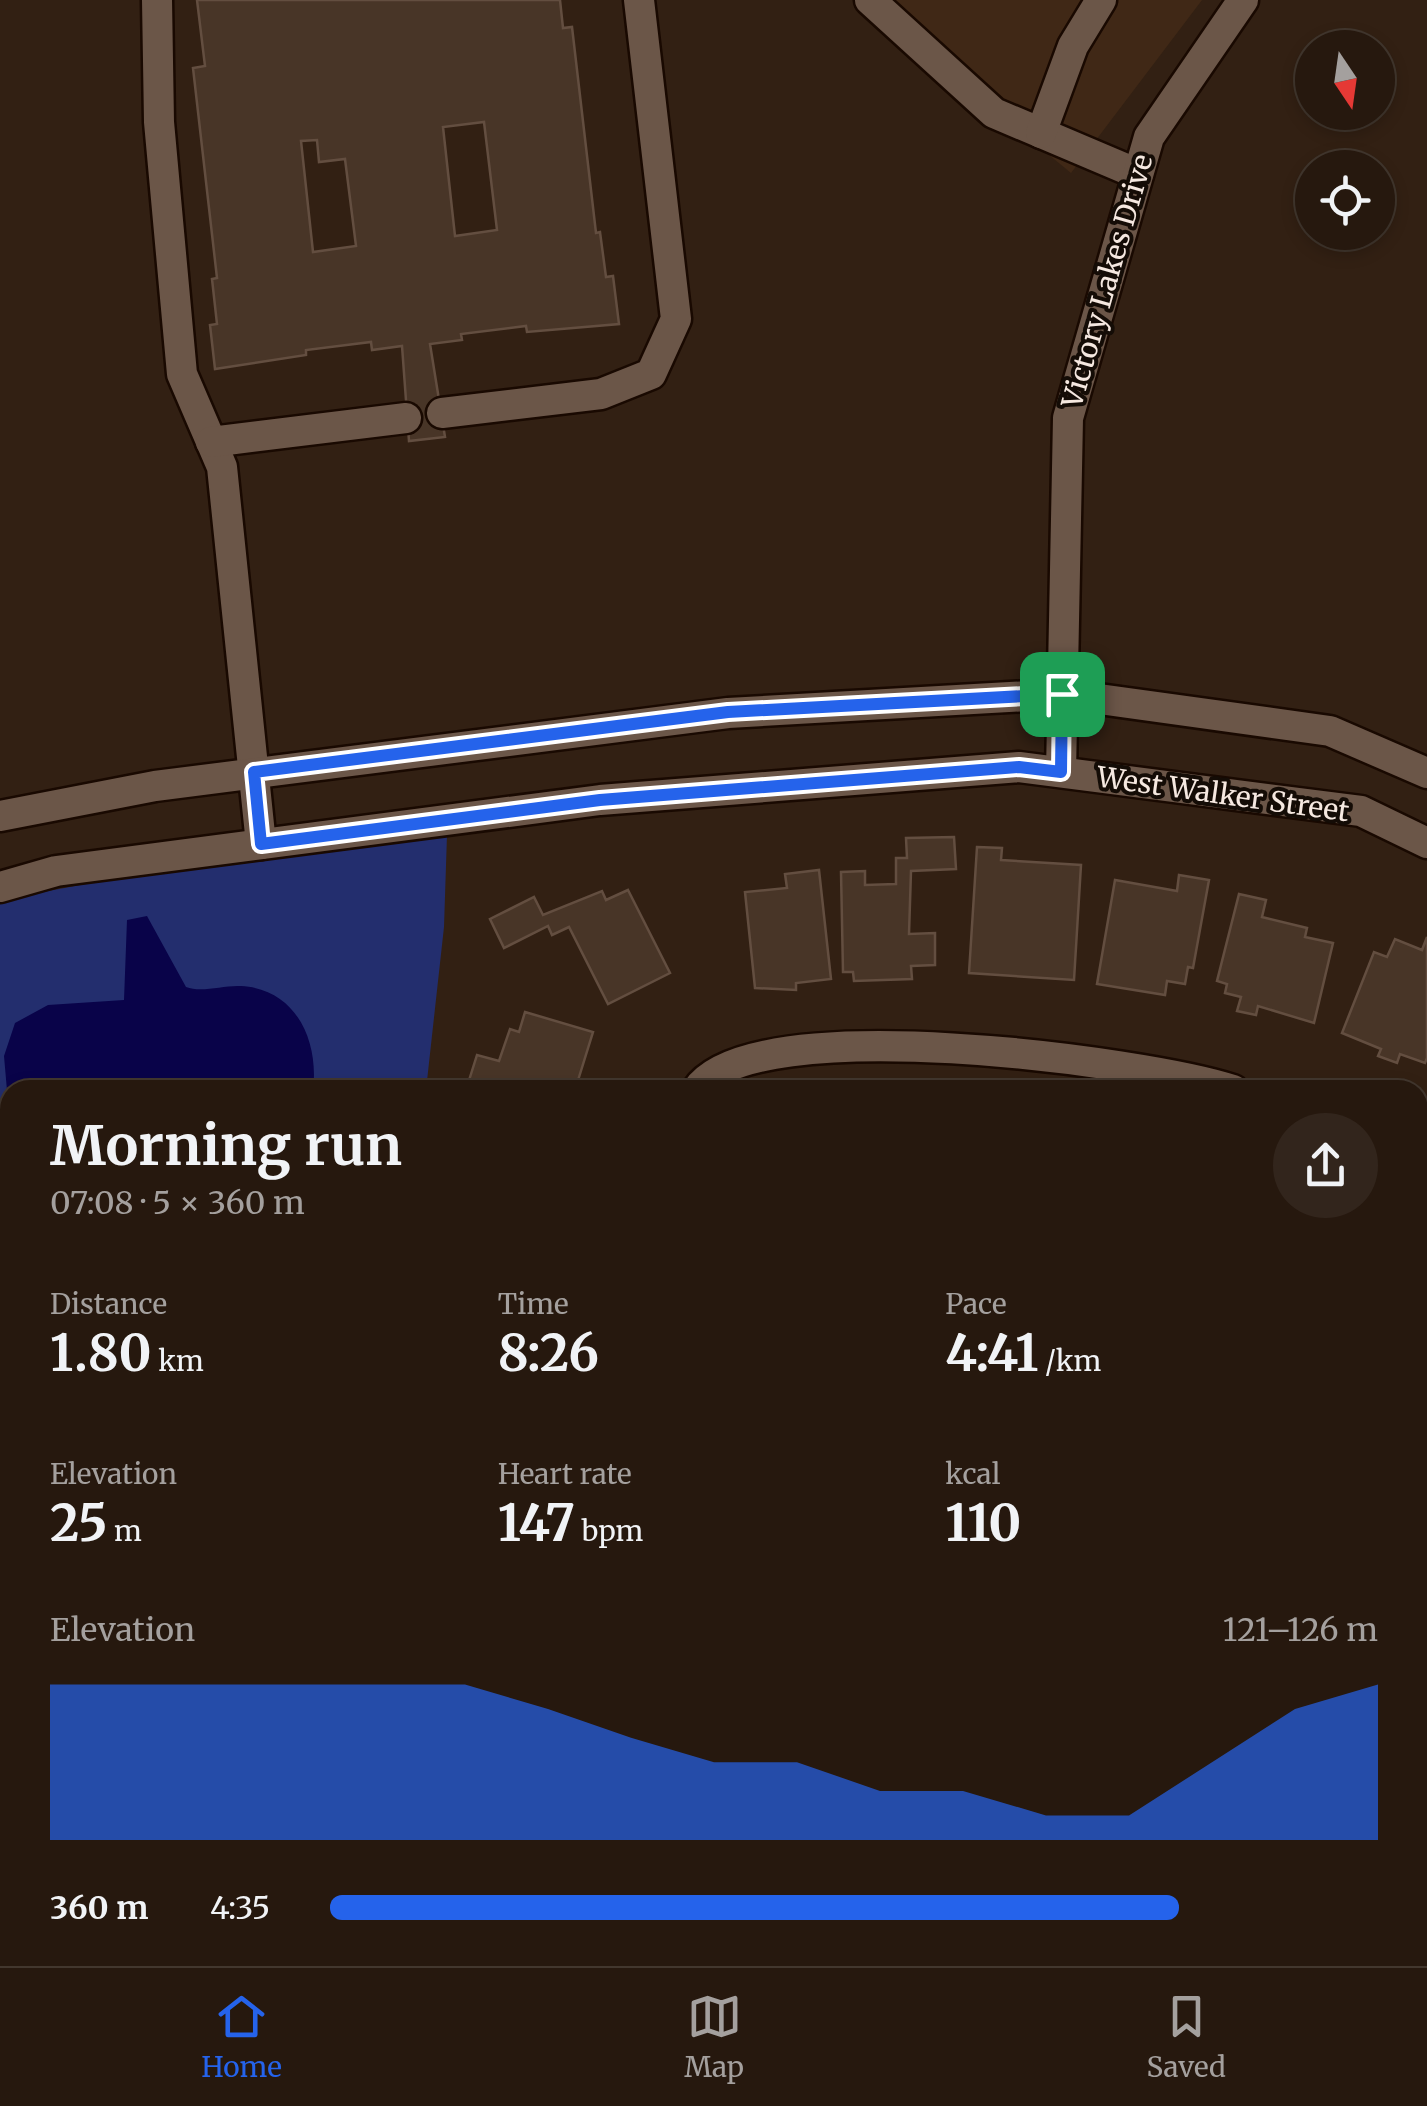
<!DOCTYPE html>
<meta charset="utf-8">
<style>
body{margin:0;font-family:Merriweather,serif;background:#32251c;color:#f1f3f6;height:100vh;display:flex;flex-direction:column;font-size:38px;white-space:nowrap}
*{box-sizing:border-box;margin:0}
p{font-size:32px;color:#a4a09e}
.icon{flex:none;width:55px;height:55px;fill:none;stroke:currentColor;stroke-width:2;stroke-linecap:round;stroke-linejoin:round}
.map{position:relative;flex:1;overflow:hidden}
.side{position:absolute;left:0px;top:1080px;width:1428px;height:888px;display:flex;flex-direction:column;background:#26180e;border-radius:30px 30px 0 0;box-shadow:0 5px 15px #0003,0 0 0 2px #42372e}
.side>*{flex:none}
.needle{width:65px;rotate:167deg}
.buttons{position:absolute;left:1295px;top:30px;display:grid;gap:20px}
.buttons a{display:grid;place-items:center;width:100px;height:100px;border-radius:50%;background:#26180e;box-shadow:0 5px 15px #0003,0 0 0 2px #42372e;font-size:50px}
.pin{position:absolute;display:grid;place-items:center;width:85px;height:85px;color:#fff;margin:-42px;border-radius:20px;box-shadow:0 5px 15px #0006}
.round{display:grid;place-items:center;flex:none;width:105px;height:105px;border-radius:52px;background:#32251c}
.headline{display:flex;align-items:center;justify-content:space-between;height:170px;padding:0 50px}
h1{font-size:55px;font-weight:700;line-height:75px}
.metrics{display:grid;grid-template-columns:repeat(3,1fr);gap:15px;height:170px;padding:10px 50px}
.metrics div{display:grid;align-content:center}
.metrics b{font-size:50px;font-weight:700}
.metrics small{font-size:28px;font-weight:400}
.metrics p{font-size:28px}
.chart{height:280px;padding:20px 50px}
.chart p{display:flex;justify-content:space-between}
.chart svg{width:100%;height:180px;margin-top:10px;fill:#2563eb;opacity:.7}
ul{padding:0 50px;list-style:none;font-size:32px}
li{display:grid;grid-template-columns:160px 120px 1fr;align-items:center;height:75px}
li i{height:25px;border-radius:12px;background:#2563eb}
.dock{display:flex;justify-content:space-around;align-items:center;height:140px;border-top:2px solid #42372e;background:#26180e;font-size:28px;color:#a4a09e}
.dock a{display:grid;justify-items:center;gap:5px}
.dock .on{color:#2563eb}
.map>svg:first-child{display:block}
.built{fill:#402816}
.green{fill:#232e6e}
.water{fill:#090349}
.building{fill:#483527;stroke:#634e40;stroke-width:2.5;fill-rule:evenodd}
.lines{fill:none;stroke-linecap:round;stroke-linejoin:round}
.minor-casing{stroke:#190901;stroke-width:35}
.minor{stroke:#6b5648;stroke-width:30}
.route-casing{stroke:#fff;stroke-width:20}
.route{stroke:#2563eb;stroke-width:12}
.labels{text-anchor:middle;stroke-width:8;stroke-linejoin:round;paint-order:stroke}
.street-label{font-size:28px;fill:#f5e8e0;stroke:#140c06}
</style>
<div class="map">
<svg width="1427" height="1966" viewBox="0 0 1427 1966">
<rect width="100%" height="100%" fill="#322013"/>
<polygon class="built" points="861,0 1202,0 1071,173"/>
<polygon class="green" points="447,835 444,927 426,1090 10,1090 10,1958 244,1958 242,1966 0,1966 0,900 209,861"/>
<g class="water">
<path d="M147 916 186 987C202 993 223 985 241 986 297 989 319 1042 313 1090H10V1125L4 1056 15 1023 48 1005 124 1000 127 920Z"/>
<rect x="29" y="1958" width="137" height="8"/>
</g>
<g class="building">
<path d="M197 0H560L563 28 572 27 596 233 600 232 606 277 613 276 619 324 527 332 526 326 461 334 462 340 430 344 445 437 409 441 402 346 372 350 371 342 306 350V355L215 369 210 325 217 324 212 279 217 278 193 68 205 66ZM484 122 497 230 455 236 443 127ZM317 140 319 162 345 159 356 246 313 252 301 141Z"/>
<polygon points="954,837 956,869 911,871 909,934 935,933 935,965 911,966 912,979 854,981 853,972 843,972 841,872 865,871 865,885 896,884 896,858 907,858 906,838"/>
<polygon points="977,847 1002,848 1001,860 1081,865 1074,980 969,973"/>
<polygon points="819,870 831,979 796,983 796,990 755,988 745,892 787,888 785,874"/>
<polygon points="1179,875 1209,880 1193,968 1188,967 1185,984 1167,981 1165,995 1097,984 1115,880 1177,891"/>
<polygon points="628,890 670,973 608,1004 569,927 552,935 548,926 504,948 490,919 534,897 543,915 602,891 606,900"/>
<polygon points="1239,894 1266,900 1262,917 1307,928 1305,937 1333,943 1314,1023 1258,1006 1256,1015 1237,1011 1241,997 1225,993 1227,984 1217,981"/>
<polygon points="1427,937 1427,1058 1425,1063 1400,1054 1397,1063 1378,1056 1381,1049 1342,1033 1374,952 1387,957 1395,939 1422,950"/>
<polygon points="525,1012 593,1032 575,1090 505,1086 504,1090 466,1090 477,1055 499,1061 510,1029 519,1032"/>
<polygon points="1420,1521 1427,1524 1427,1617 1418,1612"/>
<polygon points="1427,1839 1427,1929 1418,1933 1418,1843"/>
<polygon points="358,1958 407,1958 410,1966 336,1966"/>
<polygon points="648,1958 754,1958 742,1966 653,1966"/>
<polygon points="782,1958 824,1958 830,1966 788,1966"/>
<polygon points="904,1958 963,1958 952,1966 910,1966"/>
<polygon points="1095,1958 1158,1958 1159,1966 1085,1966"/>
<polygon points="1220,1958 1323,1958 1304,1966 1284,1966 1281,1959 1264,1966 1224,1966"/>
</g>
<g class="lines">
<g class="minor-casing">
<g id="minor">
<polyline points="157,0 159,122 182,374 222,467 261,844"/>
<polyline points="870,0 994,113 1138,174"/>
<polyline points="1041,133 1073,46 1101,0"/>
<polyline points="442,413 601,394 651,374 676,319 639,0"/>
<polyline points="211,442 406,418"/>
<polyline points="1061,772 1068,418 1149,137 1243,0"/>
<polyline points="0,816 155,786 728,713 1063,694 1330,731 1427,773"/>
<polyline points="0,887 56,871 600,800 1019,767 1361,811 1427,843"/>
<path d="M697 1090C751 1008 1145 1061 1233 1090"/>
<polyline points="1418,1157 1427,1161"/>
<polyline points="1418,1312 1427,1294"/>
<polyline points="548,1958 554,1966"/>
</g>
</g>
<use href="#minor" class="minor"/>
</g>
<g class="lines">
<g class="route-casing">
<polygon id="route" points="1062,694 1061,772 1019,767 600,800 261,844 254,772 728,712"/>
</g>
<use href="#route" class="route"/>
</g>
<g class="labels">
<g class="street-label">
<text transform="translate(1107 281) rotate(-74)" y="10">Victory Lakes Drive</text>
<text transform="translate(1223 794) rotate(8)" y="10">West Walker Street</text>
</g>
</g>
</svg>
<div class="buttons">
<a><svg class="needle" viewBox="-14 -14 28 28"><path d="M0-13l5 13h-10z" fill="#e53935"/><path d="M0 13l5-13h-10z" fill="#a4a09e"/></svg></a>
<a><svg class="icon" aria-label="locate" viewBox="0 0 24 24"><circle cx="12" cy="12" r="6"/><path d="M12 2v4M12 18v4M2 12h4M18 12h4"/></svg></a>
</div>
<div class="pin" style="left:1062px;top:694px;background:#1e9e55"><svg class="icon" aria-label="arrive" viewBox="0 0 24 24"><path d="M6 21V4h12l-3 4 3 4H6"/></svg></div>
<section class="side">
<div class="headline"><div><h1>Morning run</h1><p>07:08 · 5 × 360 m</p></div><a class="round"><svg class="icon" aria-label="share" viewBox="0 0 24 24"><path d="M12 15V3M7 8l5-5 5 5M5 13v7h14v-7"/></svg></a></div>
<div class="metrics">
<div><p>Distance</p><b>1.80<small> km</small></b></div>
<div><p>Time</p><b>8:26</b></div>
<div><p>Pace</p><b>4:41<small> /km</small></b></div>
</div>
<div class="metrics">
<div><p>Elevation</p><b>25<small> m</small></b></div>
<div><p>Heart rate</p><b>147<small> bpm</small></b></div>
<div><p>kcal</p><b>110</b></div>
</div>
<div class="chart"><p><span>Elevation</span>121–126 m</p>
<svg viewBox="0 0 160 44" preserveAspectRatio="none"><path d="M0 44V6L10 6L20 6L30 6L40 6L50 6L60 12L70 19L80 25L90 25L100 32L110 32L120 38L130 38L140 25L150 12L160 6V44z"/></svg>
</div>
<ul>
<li><b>360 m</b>4:35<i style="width:81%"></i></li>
</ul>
</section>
</div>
<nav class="dock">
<a class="on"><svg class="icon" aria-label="home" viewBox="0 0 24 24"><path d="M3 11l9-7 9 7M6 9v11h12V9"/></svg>Home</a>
<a><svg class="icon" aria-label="map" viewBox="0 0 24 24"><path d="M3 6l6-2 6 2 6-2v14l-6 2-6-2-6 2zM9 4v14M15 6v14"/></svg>Map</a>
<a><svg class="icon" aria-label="saved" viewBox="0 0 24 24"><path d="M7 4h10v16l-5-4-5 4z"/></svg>Saved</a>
</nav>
